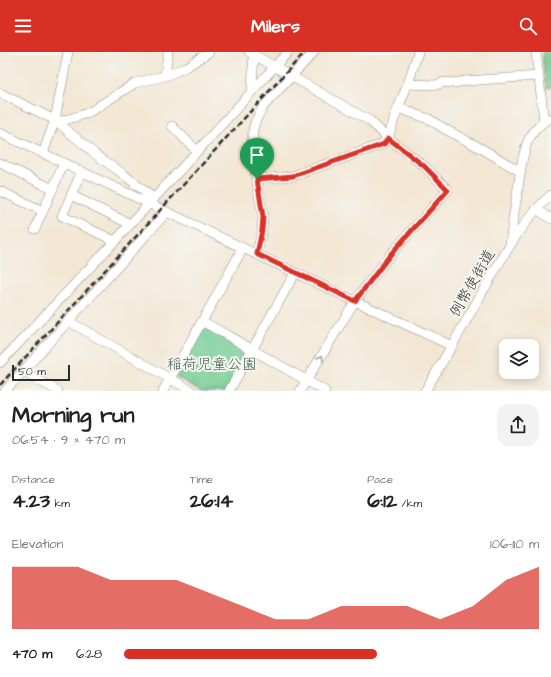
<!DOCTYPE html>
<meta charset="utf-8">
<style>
body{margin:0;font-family:"Architects Daughter","Klee One",sans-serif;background:#f2f2f2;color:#222;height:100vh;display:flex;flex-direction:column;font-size:15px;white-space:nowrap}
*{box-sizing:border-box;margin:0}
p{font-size:13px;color:#767676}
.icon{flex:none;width:22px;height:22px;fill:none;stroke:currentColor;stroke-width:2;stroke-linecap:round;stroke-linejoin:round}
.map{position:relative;height:339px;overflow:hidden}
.sheet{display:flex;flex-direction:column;background:#fff;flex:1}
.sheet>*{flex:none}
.buttons{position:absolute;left:499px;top:287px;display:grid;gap:8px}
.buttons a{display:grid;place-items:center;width:40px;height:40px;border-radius:8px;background:#fff;box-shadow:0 2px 10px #0003;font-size:20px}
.scale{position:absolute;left:12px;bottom:10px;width:58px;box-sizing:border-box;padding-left:4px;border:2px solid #2b2b2b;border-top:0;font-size:11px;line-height:14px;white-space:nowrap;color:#2b2b2b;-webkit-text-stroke:3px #f6f6f2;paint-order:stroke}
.pin{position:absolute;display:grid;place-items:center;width:34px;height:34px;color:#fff;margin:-41px -17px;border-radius:50% 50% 50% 0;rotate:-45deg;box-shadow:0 0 4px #0007}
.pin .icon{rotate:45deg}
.round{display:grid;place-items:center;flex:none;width:42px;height:42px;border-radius:12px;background:#f2f2f2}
.headline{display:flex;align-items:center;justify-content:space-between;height:68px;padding:0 12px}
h1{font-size:22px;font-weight:700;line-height:30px}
.stats{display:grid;grid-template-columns:repeat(3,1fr);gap:6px;height:68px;padding:4px 12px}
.stats div{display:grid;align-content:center}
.stats b{font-size:20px;font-weight:700}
.stats small{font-size:11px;font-weight:400}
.stats p{font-size:11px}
.chart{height:112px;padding:8px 12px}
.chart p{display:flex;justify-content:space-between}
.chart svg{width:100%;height:72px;margin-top:4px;fill:#d93025;opacity:.7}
ul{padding:0 12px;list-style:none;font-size:13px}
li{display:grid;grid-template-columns:64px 48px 1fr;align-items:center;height:30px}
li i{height:10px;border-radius:5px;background:#d93025}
header{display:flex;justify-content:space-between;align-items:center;height:52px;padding:0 12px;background:#d93025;color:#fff;font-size:18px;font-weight:700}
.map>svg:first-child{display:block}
.green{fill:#70ca90;stroke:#4e7a5e}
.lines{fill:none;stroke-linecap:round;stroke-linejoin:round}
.minor-casing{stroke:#8f8980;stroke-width:10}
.minor{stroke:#fff;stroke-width:9}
.rail{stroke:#2b2b2b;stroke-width:2.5;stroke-dasharray:6 3;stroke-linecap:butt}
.oneway{stroke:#a0a0a0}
.route-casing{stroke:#fff;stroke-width:8}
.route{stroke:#d93025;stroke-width:5}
.labels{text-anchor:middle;stroke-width:4;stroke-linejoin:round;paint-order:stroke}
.street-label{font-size:15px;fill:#2b2b2b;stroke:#f6f6f2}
.park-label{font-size:15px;fill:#405b49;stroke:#f6f6f2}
</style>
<header><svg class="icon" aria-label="menu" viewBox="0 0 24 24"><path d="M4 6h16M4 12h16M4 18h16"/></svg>Milers<svg class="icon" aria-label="search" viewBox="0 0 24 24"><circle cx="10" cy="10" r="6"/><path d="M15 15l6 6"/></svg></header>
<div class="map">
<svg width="551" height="339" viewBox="0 0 551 339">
<rect width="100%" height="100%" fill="#f6f6f2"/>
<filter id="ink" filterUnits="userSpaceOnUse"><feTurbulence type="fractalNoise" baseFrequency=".025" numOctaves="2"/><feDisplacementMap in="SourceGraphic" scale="8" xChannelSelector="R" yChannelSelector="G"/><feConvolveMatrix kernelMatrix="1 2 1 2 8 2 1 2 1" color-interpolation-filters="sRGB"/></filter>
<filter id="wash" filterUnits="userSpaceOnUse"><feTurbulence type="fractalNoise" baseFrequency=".012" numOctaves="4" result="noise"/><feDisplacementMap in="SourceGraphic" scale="16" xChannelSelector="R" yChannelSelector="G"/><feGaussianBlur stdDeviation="0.9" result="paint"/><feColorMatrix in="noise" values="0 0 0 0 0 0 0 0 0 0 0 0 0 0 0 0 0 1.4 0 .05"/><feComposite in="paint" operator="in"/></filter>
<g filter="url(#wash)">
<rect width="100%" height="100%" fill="#f3e7d4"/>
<g class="green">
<polygon points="542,0 548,0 551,2 551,35 546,36 544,23"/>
<polygon points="204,275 248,299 226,339 201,339 176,325"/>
</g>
</g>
<g filter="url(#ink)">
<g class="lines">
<g class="minor-casing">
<g id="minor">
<polyline points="249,0 370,69 388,86 424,114 448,138 390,203 355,249 300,339"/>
<polyline points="536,0 544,69"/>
<polyline points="165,24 168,0"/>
<polyline points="408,32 436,33 444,30 453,31 466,29 538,24"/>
<polyline points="252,39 254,0"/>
<polyline points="0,41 55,68 95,102 122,121 154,147"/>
<polyline points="398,56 408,32 418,0"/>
<polyline points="55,68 62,69 88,61 135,31 165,24 186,15 209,0"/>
<polyline points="172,74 197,99"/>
<polyline points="0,81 355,249 452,294"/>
<polyline points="43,101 55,68 68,0"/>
<polyline points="0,111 53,137"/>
<polyline points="82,119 62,164 115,189"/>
<polyline points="257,127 293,124 383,92 388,86 398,56 429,67 443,76 484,98 521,120"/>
<polyline points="0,139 43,159"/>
<polyline points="71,143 130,172"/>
<polyline points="537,157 551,167"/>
<polyline points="35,177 64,111"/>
<path d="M510 193C512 171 516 150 519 129 521 115 523 99 529 87 534 78 542 70 551 66"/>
<polyline points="257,202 262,178 263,165 253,107 252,92 253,78 255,70 263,55 314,0"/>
<polyline points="68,269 192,339"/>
<polyline points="202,269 325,339"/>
<polyline points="0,311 115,189 288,0"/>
<polyline points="22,319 58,339"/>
<polyline points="5,339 167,160"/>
<polyline points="163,339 243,196"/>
<polyline points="229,339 295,221"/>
<path d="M425 339C445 306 464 273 483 239 503 206 521 169 551 143"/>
</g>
</g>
<use href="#minor" class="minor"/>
<polyline class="rail" points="0,333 305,0"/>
</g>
<defs><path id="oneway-chevron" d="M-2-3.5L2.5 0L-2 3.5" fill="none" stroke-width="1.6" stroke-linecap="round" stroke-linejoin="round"/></defs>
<use class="oneway" href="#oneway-chevron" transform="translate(321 306) rotate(-59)"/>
</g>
<g class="lines" filter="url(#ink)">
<g class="route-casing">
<polygon id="route" points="388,86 424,114 448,138 390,203 355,249 257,202 262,178 263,165 257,127 293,124 384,92"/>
</g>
<use href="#route" class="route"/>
</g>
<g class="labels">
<g class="street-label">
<text transform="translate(472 231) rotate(-60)" y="5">例幣使街道</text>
</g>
<g class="park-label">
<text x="212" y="317">稲荷児童公園</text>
</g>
</g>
</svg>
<div class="buttons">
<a><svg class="icon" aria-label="layers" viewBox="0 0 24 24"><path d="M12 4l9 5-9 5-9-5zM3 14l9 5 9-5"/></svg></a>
</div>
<div class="scale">50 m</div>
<div class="pin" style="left:257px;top:127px;background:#1e9e55"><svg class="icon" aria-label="arrive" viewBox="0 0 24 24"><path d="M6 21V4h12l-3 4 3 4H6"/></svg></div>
</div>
<section class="sheet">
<div class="headline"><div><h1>Morning run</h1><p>06:54 · 9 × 470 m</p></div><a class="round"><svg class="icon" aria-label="share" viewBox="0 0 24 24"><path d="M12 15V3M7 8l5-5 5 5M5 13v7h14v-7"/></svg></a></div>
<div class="stats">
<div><p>Distance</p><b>4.23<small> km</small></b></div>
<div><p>Time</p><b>26:14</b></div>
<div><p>Pace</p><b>6:12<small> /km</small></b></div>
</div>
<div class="chart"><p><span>Elevation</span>106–110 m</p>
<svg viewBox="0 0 160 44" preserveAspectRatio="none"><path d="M0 44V6L10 6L20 6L30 14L40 14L50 14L60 22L70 30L80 38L90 38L100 30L110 30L120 30L130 38L140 30L150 14L160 6V44z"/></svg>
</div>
<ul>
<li><b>470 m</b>6:28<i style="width:61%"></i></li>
</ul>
</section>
